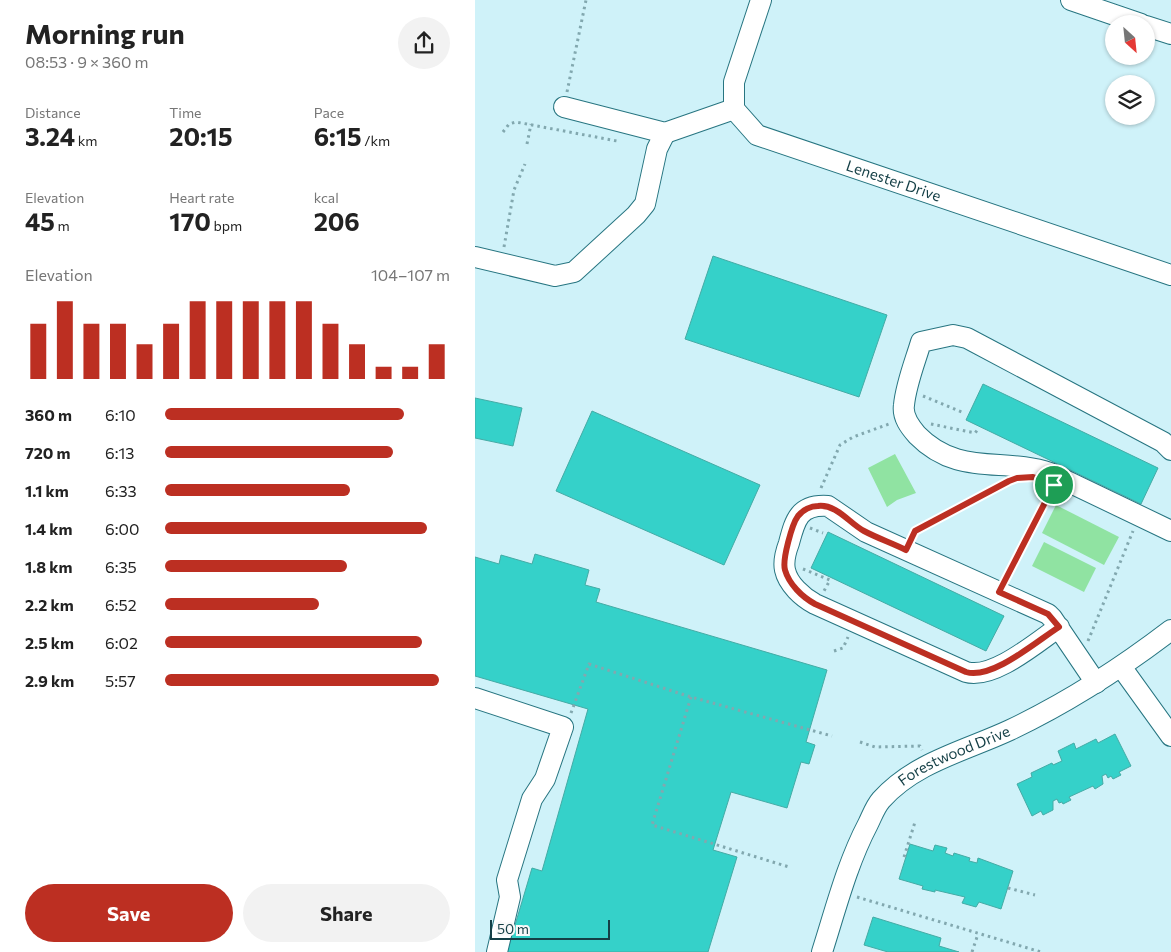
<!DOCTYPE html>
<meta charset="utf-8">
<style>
body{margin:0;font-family:Commissioner,sans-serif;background:#f2f2f2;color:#222;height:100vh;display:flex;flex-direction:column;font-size:19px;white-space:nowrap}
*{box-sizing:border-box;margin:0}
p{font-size:16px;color:#767676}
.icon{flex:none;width:28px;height:28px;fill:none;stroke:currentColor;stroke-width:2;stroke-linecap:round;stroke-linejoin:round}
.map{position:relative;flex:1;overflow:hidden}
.drawer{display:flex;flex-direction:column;background:#fff;width:475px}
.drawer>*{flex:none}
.needle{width:32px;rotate:153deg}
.fabs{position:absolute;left:630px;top:15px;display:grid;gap:10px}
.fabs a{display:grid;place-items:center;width:50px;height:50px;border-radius:50%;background:#fff;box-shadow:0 1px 4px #0004;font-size:25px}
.scale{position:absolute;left:15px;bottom:12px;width:120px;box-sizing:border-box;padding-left:5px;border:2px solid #143f46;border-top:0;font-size:14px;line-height:18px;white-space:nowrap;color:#143f46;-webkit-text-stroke:4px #f8f8f8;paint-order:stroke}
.pin{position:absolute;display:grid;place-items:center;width:42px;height:42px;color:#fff;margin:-21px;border:2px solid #fff;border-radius:50%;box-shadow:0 1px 5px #0007}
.round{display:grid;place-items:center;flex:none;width:52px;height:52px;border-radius:26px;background:#f2f2f2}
.head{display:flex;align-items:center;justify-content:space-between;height:85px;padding:0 25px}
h1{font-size:28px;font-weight:700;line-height:38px}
.figures{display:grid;grid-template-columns:repeat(3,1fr);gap:8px;height:85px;padding:5px 25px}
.figures div{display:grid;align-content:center}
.figures b{font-size:25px;font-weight:700}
.figures small{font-size:14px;font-weight:400}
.figures p{font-size:14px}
.chart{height:140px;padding:10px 25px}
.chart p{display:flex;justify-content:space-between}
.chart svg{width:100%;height:90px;margin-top:5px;stroke:#bc2f22;stroke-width:6}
.cta{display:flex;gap:10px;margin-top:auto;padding:10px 25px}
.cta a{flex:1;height:58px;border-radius:30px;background:#bc2f22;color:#fff;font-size:20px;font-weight:700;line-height:58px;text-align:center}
.cta a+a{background:#f2f2f2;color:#222}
ul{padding:0 25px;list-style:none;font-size:16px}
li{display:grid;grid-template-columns:80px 60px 1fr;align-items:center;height:38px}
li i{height:12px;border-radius:6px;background:#bc2f22}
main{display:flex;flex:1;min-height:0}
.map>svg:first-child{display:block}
.green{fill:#90e3a2}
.building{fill:#35d1c9;stroke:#44aba5}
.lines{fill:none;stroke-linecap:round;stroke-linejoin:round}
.minor-casing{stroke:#277581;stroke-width:22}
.path{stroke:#82a8af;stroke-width:3;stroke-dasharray:2.5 4;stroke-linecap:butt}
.minor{stroke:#fff;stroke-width:20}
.route-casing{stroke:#fff;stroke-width:10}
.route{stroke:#bc2f22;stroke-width:6}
.labels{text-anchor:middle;stroke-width:4;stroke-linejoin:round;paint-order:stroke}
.street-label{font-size:15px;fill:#143f46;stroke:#f8f8f8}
</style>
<main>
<section class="drawer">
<div class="head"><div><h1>Morning run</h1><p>08:53 · 9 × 360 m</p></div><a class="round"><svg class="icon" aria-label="share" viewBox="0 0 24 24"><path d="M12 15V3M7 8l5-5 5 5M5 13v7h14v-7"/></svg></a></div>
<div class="figures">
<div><p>Distance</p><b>3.24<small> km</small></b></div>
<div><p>Time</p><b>20:15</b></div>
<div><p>Pace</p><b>6:15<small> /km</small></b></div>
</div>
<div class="figures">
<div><p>Elevation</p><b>45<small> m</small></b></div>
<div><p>Heart rate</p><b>170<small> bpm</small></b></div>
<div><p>kcal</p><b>206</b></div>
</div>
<div class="chart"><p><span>Elevation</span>104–107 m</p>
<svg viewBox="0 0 160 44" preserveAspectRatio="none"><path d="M5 44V17M15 44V6M25 44V17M35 44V17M45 44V27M55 44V17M65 44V6M75 44V6M85 44V6M95 44V6M105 44V6M115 44V17M125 44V27M135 44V38M145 44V38M155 44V27"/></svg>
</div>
<ul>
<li><b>360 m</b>6:10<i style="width:84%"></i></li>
<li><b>720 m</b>6:13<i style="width:80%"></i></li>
<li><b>1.1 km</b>6:33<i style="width:65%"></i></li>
<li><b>1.4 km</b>6:00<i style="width:92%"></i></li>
<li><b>1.8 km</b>6:35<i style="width:64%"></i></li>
<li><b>2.2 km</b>6:52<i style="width:54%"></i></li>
<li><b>2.5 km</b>6:02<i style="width:90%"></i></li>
<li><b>2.9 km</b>5:57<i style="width:96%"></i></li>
</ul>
<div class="cta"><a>Save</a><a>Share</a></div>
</section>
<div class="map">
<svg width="696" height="952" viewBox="0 0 696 952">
<rect width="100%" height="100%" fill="#cff2f9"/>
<g class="green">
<polygon points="420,454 441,493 422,500 412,507 393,468"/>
<polygon points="581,505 644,537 629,565 567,533"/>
<polygon points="569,542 621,568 609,592 557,566"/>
</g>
<g class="building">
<polygon points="238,256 412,315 384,397 210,339"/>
<polygon points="508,384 683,468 666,504 491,420"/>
<polygon points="0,398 47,408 38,446 0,438"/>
<polygon points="117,411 285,485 249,565 81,491"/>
<polygon points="353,532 529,616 511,651 336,568"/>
<polygon points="60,554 114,570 110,585 125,589 121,602 352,670 331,742 340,745 334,764 326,762 312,808 256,792 238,850 262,857 233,952 32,952 57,868 67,871 113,709 0,676 0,557 24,564 26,555 57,564"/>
<polygon points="640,734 656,766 644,772 646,775 638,779 636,776 633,778 631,774 627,776 628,784 620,789 618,786 594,797 596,800 588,804 587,802 584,803 582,799 578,801 578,810 568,815 566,811 557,816 542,784 557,777 556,773 577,763 578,765 587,761 583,751 599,743 601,749 621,739 623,743"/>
<polygon points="435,844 458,851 460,845 472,848 470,853 478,856 479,853 495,858 494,861 502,863 503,858 538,871 526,909 504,902 501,907 487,903 490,897 460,890 460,892 447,889 448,886 424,879"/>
<polygon points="398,917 466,938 464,946 484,952 413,952 389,945"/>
</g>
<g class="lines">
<g class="minor-casing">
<g id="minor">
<path id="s1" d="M286 0 259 82V109L282 135 696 275"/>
<polyline points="596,0 666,24"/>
<polyline points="671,26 696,34"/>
<polyline points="89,107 190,133 259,109"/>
<polyline points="0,257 80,276 99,272 161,215 170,204 182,149 190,133"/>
<path d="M696 450 688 442 492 338 478 335 446 342C440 362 431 384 429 405 427 417 435 427 442 435 483 477 528 457 575 473L696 531"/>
<path d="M584 627C562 642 518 680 491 672L340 604C327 597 313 584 310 570 308 561 311 551 314 543 320 520 324 504 353 506L391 532 573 614 577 618 621 683"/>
<polyline points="647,668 696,736"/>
<polyline points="0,698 88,727 70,779 57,799 32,880 35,897 22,952"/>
<path id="s2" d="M347 952C361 908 372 864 393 824 397 816 400 807 406 800 440 762 490 751 535 730 592 703 645 669 696 630"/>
</g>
</g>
<g class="path">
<polyline points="92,92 111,0"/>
<polyline points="28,132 34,124 41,122 142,141"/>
<polyline points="52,144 56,124"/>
<polyline points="29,247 39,190 50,164"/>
<polyline points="448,396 489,413"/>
<polyline points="456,424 500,433 503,429"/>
<polyline points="346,488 365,445 378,437 414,424"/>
<polyline points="335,528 348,533"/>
<polyline points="436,535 529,484"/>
<polyline points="328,569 355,580 349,591"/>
<polyline points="531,578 575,492"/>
<polyline points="613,641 658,531"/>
<polyline points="359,651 368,648 373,637"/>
<polyline points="216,697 177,825 314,867"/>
<polyline points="96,713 114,664 216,697 357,736"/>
<polyline points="385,742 400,747 445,746 447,750"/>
<polyline points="429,857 440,822"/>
<polyline points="533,888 560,895"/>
<polyline points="382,897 566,952"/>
<polyline points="497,952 503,934"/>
</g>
<use href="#minor" class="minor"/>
</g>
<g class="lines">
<g class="route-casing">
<path id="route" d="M558 477 579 485 524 592 573 614 584 627C562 641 517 680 491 672L340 604C327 597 314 584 310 570 307 560 317 524 323 516 328 510 336 506 343 506 362 504 374 523 389 531 402 538 417 543 431 550L440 531 534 481 542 478Z"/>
</g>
<use href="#route" class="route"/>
</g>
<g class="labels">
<g class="street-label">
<text dy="5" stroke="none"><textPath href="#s1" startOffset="292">Lenester Drive</textPath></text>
<text dy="5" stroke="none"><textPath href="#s2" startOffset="250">Forestwood Drive</textPath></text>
</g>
</g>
</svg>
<div class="fabs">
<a><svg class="needle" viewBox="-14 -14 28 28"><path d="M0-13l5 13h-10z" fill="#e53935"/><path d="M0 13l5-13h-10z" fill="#767676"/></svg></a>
<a><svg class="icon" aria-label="layers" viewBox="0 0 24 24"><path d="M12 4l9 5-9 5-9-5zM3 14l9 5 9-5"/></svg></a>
</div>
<div class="scale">50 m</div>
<div class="pin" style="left:579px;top:485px;background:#1e9e55"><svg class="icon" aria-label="arrive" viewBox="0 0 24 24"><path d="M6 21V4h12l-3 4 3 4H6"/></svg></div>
</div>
</main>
